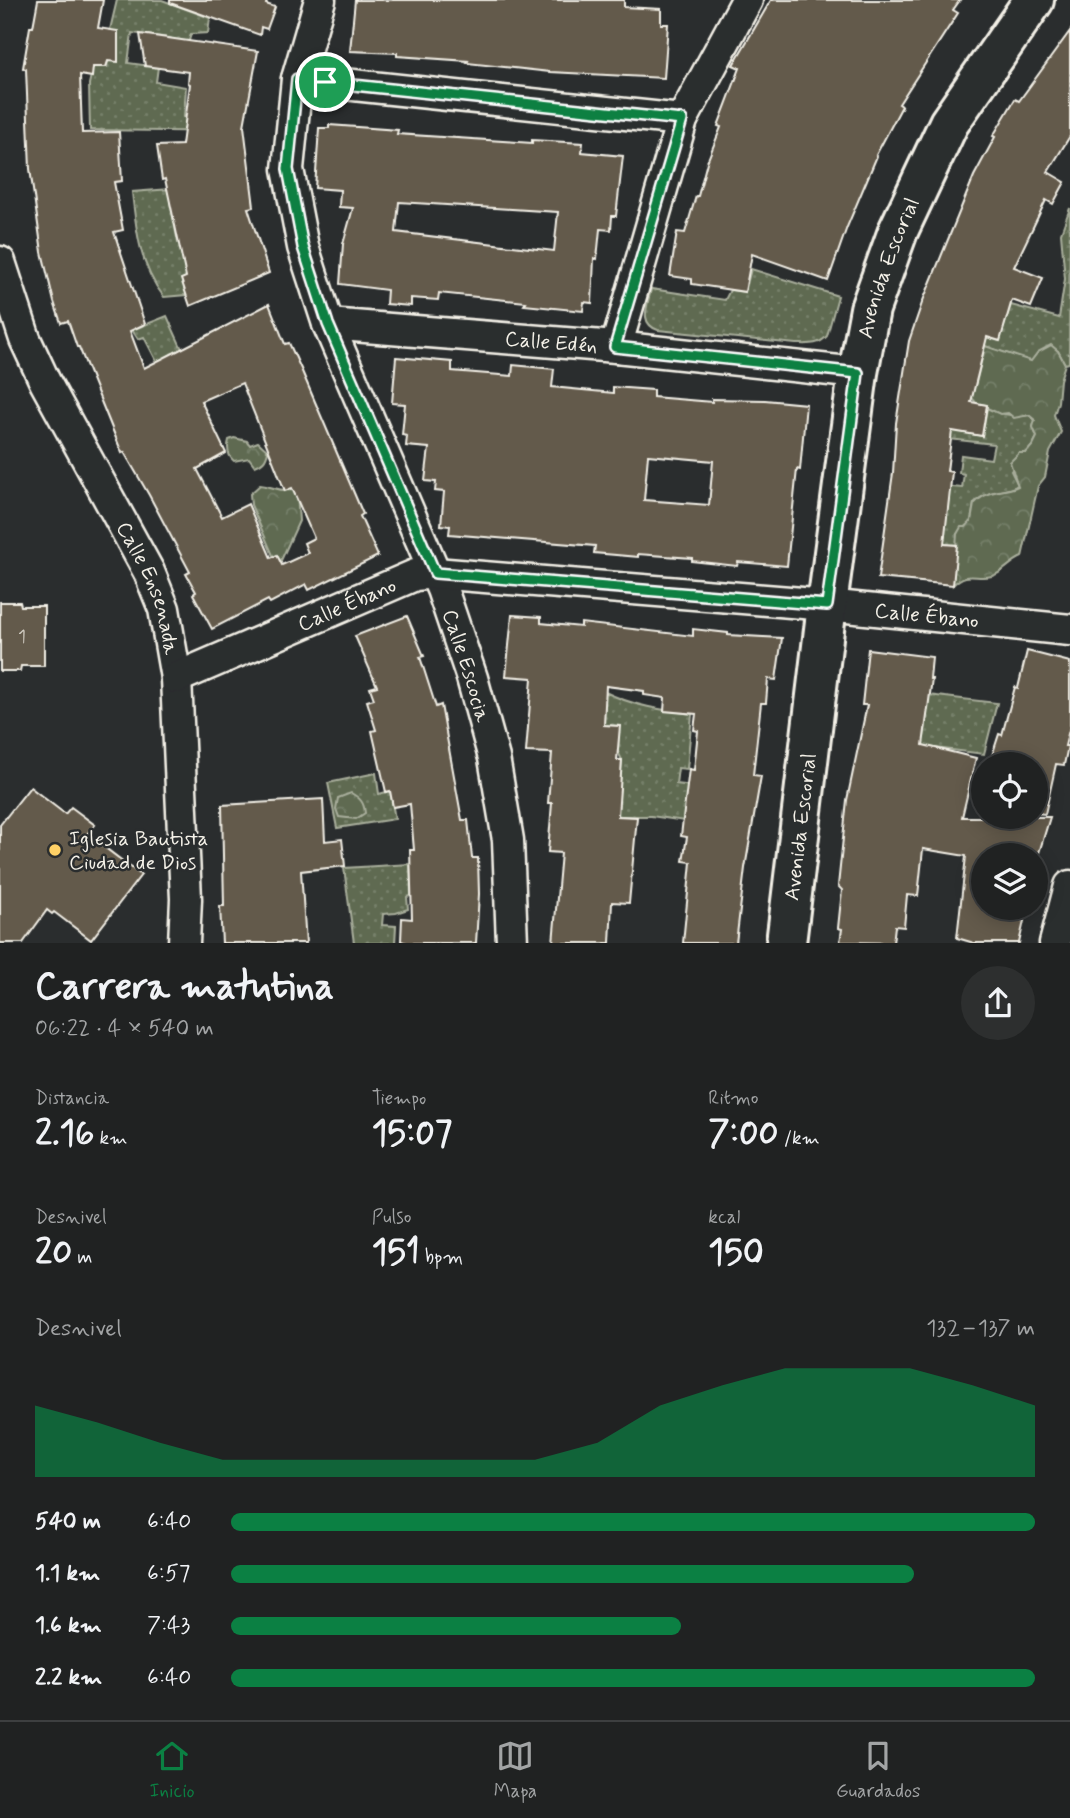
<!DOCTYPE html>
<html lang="es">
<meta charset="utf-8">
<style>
body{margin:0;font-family:Mynerve,sans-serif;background:#2d2f2f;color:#f1f3f6;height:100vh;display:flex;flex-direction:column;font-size:26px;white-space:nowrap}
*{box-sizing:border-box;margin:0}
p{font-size:23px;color:#a2a4a5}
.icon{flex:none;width:38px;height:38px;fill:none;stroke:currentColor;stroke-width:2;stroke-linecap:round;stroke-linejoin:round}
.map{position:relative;height:943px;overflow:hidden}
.details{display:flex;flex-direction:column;background:#202222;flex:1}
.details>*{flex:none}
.buttons{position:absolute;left:971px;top:752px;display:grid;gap:14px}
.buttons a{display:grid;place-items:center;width:77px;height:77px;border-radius:50%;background:#202222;box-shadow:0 4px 18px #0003,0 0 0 2px #3d3f40;font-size:35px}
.pin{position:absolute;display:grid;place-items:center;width:60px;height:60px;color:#fff;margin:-30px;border:4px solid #fff;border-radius:50%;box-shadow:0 2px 7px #0007}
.round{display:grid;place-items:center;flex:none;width:74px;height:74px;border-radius:37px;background:#2d2f2f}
.headline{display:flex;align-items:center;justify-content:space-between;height:119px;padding:0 35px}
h1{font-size:38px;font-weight:800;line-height:52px}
.figures{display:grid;grid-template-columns:repeat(3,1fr);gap:10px;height:119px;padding:7px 35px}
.figures div{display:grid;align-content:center}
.figures b{font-size:35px;font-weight:800}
.figures small{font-size:19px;font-weight:400}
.figures p{font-size:19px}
.chart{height:196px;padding:14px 35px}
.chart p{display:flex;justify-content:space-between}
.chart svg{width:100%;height:126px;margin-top:7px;fill:#0b8043;opacity:.7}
ul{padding:0 35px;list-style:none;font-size:23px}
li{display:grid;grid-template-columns:112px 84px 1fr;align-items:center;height:52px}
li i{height:18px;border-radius:9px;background:#0b8043}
.menu{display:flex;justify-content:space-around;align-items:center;height:98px;border-top:2px solid #3d3f40;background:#202222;font-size:19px;color:#a2a4a5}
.menu a{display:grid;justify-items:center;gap:4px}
.menu .active{color:#0b8043}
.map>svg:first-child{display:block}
.grass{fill:url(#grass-dots);stroke:#a9ae9c;stroke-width:2}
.forest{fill:url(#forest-crowns);stroke:#a9ae9c;stroke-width:2}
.building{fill:#645a4c;stroke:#f4f1e8;stroke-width:2;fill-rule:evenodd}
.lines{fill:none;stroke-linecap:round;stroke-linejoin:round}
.street-casing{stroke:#f4f1e8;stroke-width:35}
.secondary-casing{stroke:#f4f1e8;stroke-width:44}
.street{stroke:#2a2d2e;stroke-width:30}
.secondary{stroke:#2a2d2e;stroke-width:38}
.route-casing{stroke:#fff;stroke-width:14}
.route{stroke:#0b8043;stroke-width:9}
.poi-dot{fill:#ffd166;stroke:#2a2d2e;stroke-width:2.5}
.labels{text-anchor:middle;stroke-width:5;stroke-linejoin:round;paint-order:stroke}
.number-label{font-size:18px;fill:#d0cbc1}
.street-label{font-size:21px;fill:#f4f1e8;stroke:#2a2d2e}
.poi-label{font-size:21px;fill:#f4f1e8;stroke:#2a2d2e;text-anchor:start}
</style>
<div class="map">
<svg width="1070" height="943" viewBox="0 0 1070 943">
<defs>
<pattern id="grass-dots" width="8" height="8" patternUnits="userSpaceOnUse" patternTransform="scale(1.75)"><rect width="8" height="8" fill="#5e6a51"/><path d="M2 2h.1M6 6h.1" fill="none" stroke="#76806a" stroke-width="1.8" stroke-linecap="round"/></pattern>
<pattern id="forest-crowns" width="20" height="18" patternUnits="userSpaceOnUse" patternTransform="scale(1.75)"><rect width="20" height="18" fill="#5e6a51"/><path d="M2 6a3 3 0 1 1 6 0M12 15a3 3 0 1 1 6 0" fill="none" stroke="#76806a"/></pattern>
</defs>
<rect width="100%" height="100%" fill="#2a2d2e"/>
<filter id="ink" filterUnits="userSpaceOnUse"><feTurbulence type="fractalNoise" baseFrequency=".0143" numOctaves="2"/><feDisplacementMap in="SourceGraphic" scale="14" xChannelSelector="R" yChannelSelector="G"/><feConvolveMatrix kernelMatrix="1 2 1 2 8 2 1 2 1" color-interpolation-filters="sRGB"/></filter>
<g filter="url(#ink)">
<g class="grass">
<polygon points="117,0 162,0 210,18 208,33 191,34 187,47 170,38 132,33 128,63 158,67 156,82 186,87 184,117 228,125 237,132 90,130 89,84 93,67 107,67 112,41 109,34"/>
<path d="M185 188 170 202 178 243 187 242 186 295 164 297C140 267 136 230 132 192Z"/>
<polygon points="1070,208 1069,363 1065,364 1058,351 1038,352 1031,362 985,346 919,329 936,321 999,341 1011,305 1059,318 1065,279 1061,233"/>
<path d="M751 269 838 296 827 336C818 346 808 344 796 344L658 330C638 323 648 305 651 289L725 300 730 290 745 292Z"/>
<polygon points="167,316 182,349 172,354 172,356 157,362 144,337 138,339 132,330"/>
<path d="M987 408C997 413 1017 418 1029 415L1035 420 1033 427 1037 437 1033 445 1011 471 1018 485C1002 494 991 487 974 503L971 521 957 534V545L891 539 941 486 962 488 964 474 959 473 961 455 991 459 994 444 939 438 943 427 982 436Z"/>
<polygon points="868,688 997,703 984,754 862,739 924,737 926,725"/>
<path d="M605 692C633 706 662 710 692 714L687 769 678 768 676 784 693 786 725 827 651 816H617L622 760 618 752 619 726 604 725Z"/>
<polygon points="376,773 379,794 390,791 395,819 337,828 328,783"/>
<polygon points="410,864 411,896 407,897 408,909 396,913 383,914 382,925 396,926 395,943 354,943 344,868"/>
</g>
<g class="forest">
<path d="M1051 345 1058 351 1065 364 1060 380 1058 402 1054 415 1061 432 1050 452 1045 477 1038 486 1022 557C1010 562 1003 573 992 576 975 580 968 570 953 585L957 534 961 527H966L971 521 974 504C991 487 1001 494 1018 486L1010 462 1019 453H1026L1033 445 1037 437 1033 427 1035 420 1029 415 1014 418 1008 413 1000 414 987 408V405L976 403 970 395 976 383 985 346 1031 361 1038 352Z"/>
<path d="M234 438 247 441 250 445 258 442 268 451C266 460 263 463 255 466L249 458 234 461C227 455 227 448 229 440Z"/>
<path d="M260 485C274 486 276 492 294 490L297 493 299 521 278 567 251 505 250 494Z"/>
<path d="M351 793C360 798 364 802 365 813L356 819 339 817 336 809 338 798Z"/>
</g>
<g class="building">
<path d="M38 0H103L98 28 118 31V62L108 61 106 67H93L92 77 80 75 82 133 119 132 122 181 114 182 123 230 114 232 145 324 130 331 144 368 269 304 285 344 289 343 301 369 363 514 360 516 378 556 309 590 306 584 270 603 268 600 212 629 193 594 196 592 186 574 190 572 149 495 124 452 122 453 79 347H77L68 321 61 323 54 302 42 252 30 169 26 69 23 68 30 27H33ZM242 383 285 491 292 488 314 538 304 543 308 553 282 565 277 555 271 558 248 504 222 517 197 469 226 453 201 401Z"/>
<polygon points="170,0 267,0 266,4 275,7 267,29 261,27 260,35 170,3"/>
<polygon points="355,0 624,0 624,7 661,9 661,24 668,24 664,78 550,72 467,63 468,61 397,56 397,53 350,51"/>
<polygon points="771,0 960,0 953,10 958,13 899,104 902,106 876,155 877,156 847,227 828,281 752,254 745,292 692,284 692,279 670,276 677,232 685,233 696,196 698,196 707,162 721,127 718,126 740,68 733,65"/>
<polygon points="1070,31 1070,136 1048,172 1065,182 1053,204 1046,200 1014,267 1043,278 1031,307 1012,300 1000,341 987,337 971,402 987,405 982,436 952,431 947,471 952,472 944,544 957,545 953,585 878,578 893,473 896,423 909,341 922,303 974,176 995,137 993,136 1015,99 1019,101"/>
<polygon points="140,34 258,51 244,126 254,207 248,208 269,273 190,306 181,279 186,277 165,179 162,180 157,146 182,145 190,84 188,83 189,72 145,66"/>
<path d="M329 125 398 130 397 134 532 143V140L583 143 582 152 623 156 616 216H612L611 230 600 229 597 259 594 258 592 303 584 302 583 311 524 305 526 302 439 293 438 300 411 298V306L386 304 387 290 340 284 343 244 353 208 339 207 340 190 315 188 319 128H329ZM399 202 558 212 554 251 396 232Z"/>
<path d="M396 357 452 362V371L512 376 513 365 554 369 552 387 613 393V387L653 390V397L712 402V399L765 400 806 404 800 470 797 469 787 566 738 562 737 566 692 561V558L638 554V557L594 553 595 546 449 534 450 526 441 525 444 492 435 491 436 482 425 481 429 448 406 446 407 436 402 435 405 404 392 403ZM648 455 713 461 709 505 644 500Z"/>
<polygon points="0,602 20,602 21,606 44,606 44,666 21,666 20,671 0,671"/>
<polygon points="512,615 541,617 541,623 581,627 581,623 693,636 693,629 728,633 728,635 782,638 776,680 768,679 766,703 761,703 753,775 761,776 745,868 736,943 683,943 691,862 683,861 687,837 681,836 689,769 694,770 698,731 694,730 696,714 664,711 665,698 644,695 644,691 606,686 604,725 620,726 617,760 622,760 618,816 637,817 629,903 612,902 610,943 553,943 561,853 548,852 552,803 548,803 552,753 526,752 532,678 506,676"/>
<polygon points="407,616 424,656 420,657 436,707 441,705 462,820 468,820 472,858 478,858 479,894 476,943 407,943 401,941 402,918 412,919 410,850 414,850 410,804 393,807 390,791 386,792 372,731 376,730 367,701 374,699 370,688 377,686 355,636"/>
<polygon points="868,649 932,657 930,679 932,679 923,745 976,758 962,817 1050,817 1038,856 984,856 984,908 1020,908 1018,919 1024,921 1019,943 974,943 957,938 966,856 923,849 918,896 907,895 904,927 895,926 893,943 840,942 842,929 838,928 842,890 838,886 847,800 867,705 862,705"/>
<polygon points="1027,651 1070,662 1070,726 1065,746 1068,746 1064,765 1056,764 1045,814 1036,813 1036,765 989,765 999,734 1002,735 1015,687 1018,688"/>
<polygon points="30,787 65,814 71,807 95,825 87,834 141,875 91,940 54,912 52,914 47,910 23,943 0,943 0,825"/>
<polygon points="323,799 325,841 342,839 345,866 301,871 306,943 222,943 220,906 224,906 222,805"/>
</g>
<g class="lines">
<g class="street-casing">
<g id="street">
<path id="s1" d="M320 0 297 79 288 169 303 247 328 324 442 589 472 678 494 758 508 840 512 943"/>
<polyline points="297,79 682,120"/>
<path id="s2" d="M0 262 25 339 45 382 149 572 164 609 176 678 186 899 184 943"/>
<path id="s3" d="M328 324 616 347 858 373"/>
<polyline points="616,347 682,120 747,0"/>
<path id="s4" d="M176 678 415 575 435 573 827 605 1070 630"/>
<polyline points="1055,943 1070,886"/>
</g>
</g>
<g class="secondary-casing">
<g id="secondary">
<path id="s5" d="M786 943 827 605 858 373 870 309 898 231 949 123 1034 0"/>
</g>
</g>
<use href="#street" class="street"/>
<use href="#secondary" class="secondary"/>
</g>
</g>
<g class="lines" filter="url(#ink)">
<g class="route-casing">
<polygon id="route" points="297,79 682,120 615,347 858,373 827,605 435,573 328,324 303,247 288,169"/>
</g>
<use href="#route" class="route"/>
</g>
<circle class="poi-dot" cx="55" cy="850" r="7"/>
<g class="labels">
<g class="number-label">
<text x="22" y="642">1</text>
</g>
<g class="street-label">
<text dy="7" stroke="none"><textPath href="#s5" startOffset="684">Avenida Escorial</textPath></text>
<text dy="7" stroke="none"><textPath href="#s3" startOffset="224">Calle Edén</textPath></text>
<text dy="7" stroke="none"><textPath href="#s2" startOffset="360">Calle Ensenada</textPath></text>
<text dy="7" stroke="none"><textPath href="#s4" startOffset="186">Calle Ébano</textPath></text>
<text dy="7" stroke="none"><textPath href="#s4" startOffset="774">Calle Ébano</textPath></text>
<text dy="7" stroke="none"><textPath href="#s1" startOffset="702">Calle Escocia</textPath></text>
<text dy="7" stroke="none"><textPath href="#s5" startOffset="117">Avenida Escorial</textPath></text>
</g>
<g class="poi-label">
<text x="69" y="845">Iglesia Bautista<tspan x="69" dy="24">Ciudad de Dios</tspan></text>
</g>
</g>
</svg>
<div class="buttons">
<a><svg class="icon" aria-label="locate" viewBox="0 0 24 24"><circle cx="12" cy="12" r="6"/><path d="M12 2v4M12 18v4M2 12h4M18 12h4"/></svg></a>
<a><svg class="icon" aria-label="layers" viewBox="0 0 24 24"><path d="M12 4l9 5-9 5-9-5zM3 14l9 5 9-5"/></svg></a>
</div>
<div class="pin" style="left:325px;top:82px;background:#1e9e55"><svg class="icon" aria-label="arrive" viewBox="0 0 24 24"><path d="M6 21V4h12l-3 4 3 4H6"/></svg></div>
</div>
<section class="details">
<div class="headline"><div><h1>Carrera matutina</h1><p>06:22 · 4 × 540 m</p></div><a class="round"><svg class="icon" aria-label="share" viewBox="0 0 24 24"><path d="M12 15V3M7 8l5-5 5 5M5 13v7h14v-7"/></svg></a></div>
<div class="figures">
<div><p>Distancia</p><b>2.16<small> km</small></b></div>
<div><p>Tiempo</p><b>15:07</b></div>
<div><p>Ritmo</p><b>7:00<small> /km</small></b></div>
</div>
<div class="figures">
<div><p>Desnivel</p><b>20<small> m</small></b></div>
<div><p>Pulso</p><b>151<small> bpm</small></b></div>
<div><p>kcal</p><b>150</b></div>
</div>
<div class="chart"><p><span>Desnivel</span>132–137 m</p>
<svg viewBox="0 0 160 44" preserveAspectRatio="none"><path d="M0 44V19L10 25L20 32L30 38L40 38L50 38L60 38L70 38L80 38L90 32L100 19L110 12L120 6L130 6L140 6L150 12L160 19V44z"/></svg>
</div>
<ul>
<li><b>540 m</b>6:40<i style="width:100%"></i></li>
<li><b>1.1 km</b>6:57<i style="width:85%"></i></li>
<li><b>1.6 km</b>7:43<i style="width:56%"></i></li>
<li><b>2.2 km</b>6:40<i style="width:100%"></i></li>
</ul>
</section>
<nav class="menu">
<a class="active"><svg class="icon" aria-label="home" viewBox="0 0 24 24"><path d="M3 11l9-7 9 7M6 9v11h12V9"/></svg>Inicio</a>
<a><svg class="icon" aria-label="map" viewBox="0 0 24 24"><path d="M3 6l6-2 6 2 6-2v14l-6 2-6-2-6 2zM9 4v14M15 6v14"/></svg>Mapa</a>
<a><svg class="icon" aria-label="saved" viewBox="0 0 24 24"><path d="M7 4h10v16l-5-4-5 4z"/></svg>Guardados</a>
</nav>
